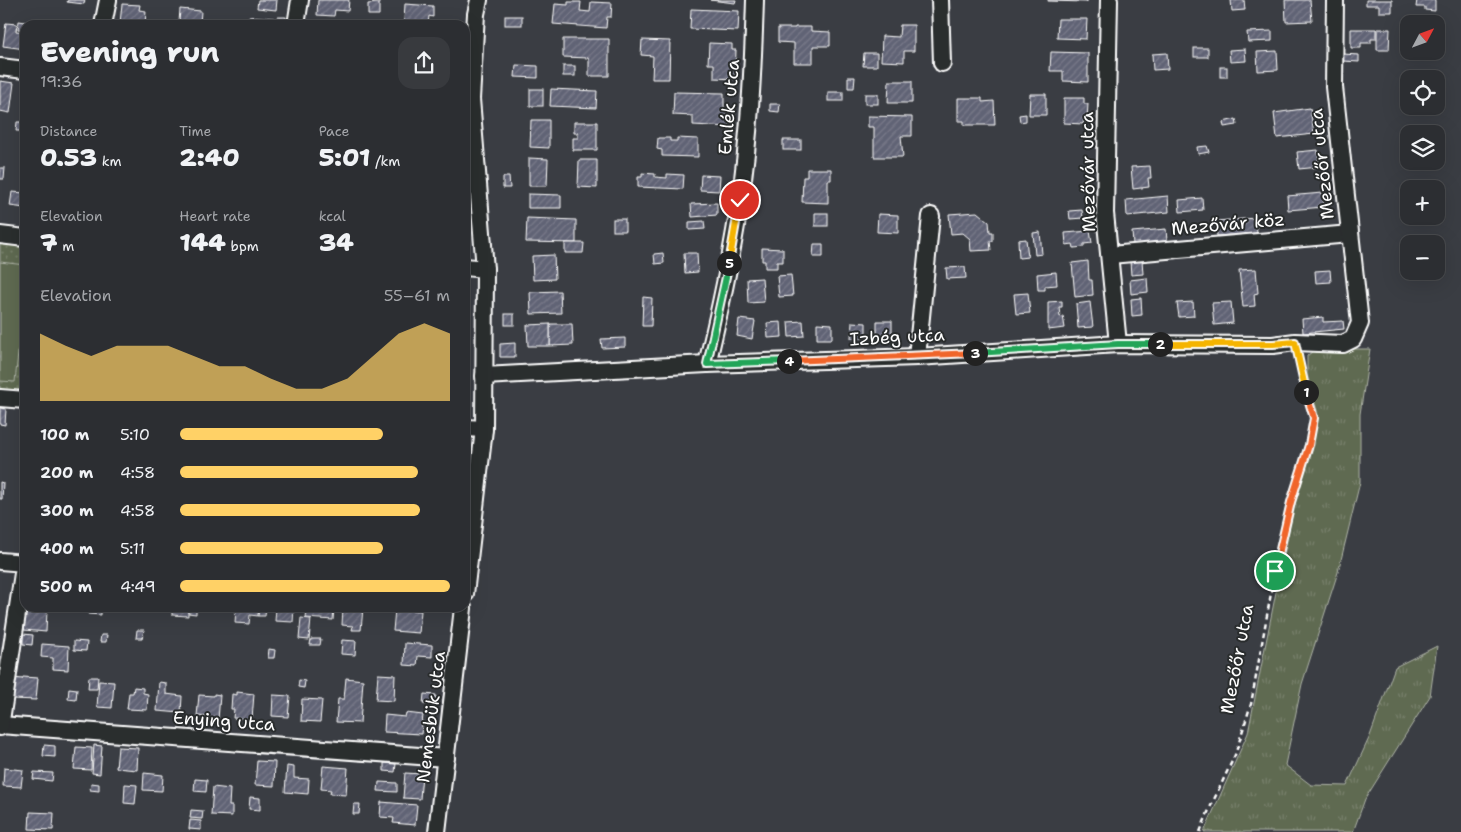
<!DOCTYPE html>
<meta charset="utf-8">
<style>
body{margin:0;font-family:"Shantell Sans",sans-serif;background:#383a3e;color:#f1f3f6;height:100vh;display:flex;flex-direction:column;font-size:19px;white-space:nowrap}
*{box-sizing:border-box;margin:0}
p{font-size:16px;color:#a6a8ac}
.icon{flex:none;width:28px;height:28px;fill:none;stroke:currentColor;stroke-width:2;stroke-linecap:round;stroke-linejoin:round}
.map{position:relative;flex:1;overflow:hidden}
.panel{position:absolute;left:20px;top:20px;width:450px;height:592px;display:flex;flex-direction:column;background:#2c2e32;border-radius:15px;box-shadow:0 5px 20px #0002,0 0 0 1px #484a4d}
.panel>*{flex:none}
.needle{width:32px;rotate:49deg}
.tools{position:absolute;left:1400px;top:15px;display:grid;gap:10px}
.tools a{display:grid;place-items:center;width:45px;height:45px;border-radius:10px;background:#2c2e32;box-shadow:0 5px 20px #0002,0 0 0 1px #484a4d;font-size:25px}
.pin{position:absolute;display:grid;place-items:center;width:42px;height:42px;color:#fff;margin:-21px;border:2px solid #fff;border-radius:50%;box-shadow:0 1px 5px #0007}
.km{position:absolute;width:25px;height:25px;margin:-12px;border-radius:50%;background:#222;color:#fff;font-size:14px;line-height:25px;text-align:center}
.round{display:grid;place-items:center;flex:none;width:52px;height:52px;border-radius:15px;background:#383a3e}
.overview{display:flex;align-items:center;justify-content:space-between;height:85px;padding:0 20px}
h1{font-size:28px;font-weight:800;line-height:38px}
.stats{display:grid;grid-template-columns:repeat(3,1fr);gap:8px;height:85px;padding:5px 20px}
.stats div{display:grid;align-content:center}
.stats b{font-size:25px;font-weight:800}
.stats small{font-size:14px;font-weight:400}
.stats p{font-size:14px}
.chart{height:140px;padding:10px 20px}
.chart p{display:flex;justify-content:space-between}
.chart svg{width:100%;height:90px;margin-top:5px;fill:#ffd166;opacity:.7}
ul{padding:0 20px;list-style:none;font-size:16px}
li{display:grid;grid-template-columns:80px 60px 1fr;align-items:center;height:38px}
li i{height:12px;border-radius:6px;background:#ffd166}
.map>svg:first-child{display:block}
.grass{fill:url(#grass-tufts);stroke:#afb4a8}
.park{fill:url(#park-dots);stroke:#afb4a8}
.pitch{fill:#5f6a51;stroke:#afb4a8}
.building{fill:url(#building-hatch);stroke:#fff}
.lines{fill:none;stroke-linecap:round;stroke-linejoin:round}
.minor-casing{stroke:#fff;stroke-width:20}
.path{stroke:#fff;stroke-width:2.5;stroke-dasharray:5 4;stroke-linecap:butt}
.minor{stroke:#2a2d2e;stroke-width:16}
.split-1-casing{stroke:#fff;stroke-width:10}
.split-2-casing{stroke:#fff;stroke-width:10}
.split-3-casing{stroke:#fff;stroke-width:10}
.split-4-casing{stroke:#fff;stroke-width:10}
.split-5-casing{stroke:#fff;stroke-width:10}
.split-6-casing{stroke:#fff;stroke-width:10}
.split-1{stroke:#f0652b;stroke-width:6}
.split-2{stroke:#f5b400;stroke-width:6}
.split-3{stroke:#22a559;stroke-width:6}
.split-4{stroke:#f0652b;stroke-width:6}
.split-5{stroke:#22a559;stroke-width:6}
.split-6{stroke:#f5b400;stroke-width:6}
.labels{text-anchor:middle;stroke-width:4;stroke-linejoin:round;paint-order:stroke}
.street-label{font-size:18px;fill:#fff;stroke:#2a2d2e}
</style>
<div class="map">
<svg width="1461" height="832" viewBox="0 0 1461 832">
<defs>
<pattern id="grass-tufts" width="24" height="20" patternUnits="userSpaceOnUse" patternTransform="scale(1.25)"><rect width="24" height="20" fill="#5f6a51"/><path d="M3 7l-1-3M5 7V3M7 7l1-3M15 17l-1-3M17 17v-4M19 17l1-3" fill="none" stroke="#77806b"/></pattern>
<pattern id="park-dots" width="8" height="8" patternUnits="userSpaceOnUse" patternTransform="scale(1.25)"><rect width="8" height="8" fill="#5f6a51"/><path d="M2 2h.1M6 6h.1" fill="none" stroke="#77806b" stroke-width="1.8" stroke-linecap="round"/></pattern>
<pattern id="building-hatch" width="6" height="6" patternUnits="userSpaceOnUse" patternTransform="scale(1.25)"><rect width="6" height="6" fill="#616375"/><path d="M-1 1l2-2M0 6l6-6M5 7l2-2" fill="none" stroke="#797a8a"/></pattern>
</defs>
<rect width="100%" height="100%" fill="#3a3d43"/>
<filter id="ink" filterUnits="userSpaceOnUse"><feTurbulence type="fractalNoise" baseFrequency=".02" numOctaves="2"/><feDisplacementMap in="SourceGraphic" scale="10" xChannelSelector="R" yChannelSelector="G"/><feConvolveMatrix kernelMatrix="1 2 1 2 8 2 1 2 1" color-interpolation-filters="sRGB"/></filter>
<g filter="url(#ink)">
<polygon class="grass" points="1345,349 1370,349 1360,414 1360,482 1338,572 1302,684 1285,765 1311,785 1347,786 1370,736 1395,667 1437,646 1430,696 1365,799 1353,832 1204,832 1248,733 1277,587 1295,502 1312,451 1317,411 1307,375 1307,356 1313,351"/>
<polygon class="park" points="0,235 25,238 25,400 0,398"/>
<polygon class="pitch" points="0,262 25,265 25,286 15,382 0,381"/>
<g class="building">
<polygon points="68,0 85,0 84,4 67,2"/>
<polygon points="258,0 277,0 276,10 257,8"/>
<polygon points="318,0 349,0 348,11 335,10 334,16 317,15"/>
<polygon points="710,0 736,0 735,3"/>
<polygon points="1048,0 1087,0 1087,2 1048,1"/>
<polygon points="1231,0 1244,0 1245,10 1232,11"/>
<polygon points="1285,0 1310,0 1312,21 1286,22"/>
<polygon points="1366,0 1392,0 1392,12 1379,12 1379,5 1366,5"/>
<polygon points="1417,0 1435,0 1435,11 1425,10 1425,7 1416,7"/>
<polygon points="568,2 581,2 580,11 590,12 591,2 612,3 611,17 607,17 606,28 553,24 555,4 568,5"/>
<polygon points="379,3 379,15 368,15 368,4"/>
<polygon points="122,4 140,5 139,10 146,11 145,25 129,25 129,23 120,23"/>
<polygon points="405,4 433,6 433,17 429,16 428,24 404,21"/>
<polygon points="180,9 201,11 200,24 184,25 184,22 179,22"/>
<polygon points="691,9 739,11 738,31 690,29"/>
<polygon points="249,16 274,18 273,25 249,25"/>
<rect x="505" y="16" width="17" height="9"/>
<polygon points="278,17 286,17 285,23 277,22"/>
<polygon points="1058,19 1087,19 1086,39 1057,38"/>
<polygon points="19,21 32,23 32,25 25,25 25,30 18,29"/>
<polygon points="6,23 17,24 16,31 25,32 25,49 3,46"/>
<polygon points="900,25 914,25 914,51 904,51 904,62 881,61 882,36 899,37"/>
<polygon points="795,27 811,27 811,31 830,32 830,46 813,46 813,63 794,63 794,43 778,42 778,28 795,28"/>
<polygon points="1351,29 1376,29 1376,39 1371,39 1371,43 1361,43 1361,48 1351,48"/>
<polygon points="1377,29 1390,29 1389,50 1377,50"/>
<polygon points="1272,31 1272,41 1248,42 1247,32"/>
<polygon points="563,39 609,39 609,76 589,76 589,58 563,57"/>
<polygon points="642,40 670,41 669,79 652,79 653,56 641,55"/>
<polygon points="709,43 732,44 732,50 736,50 735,79 714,78 714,64 708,64"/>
<rect x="1194" y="48" width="14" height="9"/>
<polygon points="1245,49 1246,61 1230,62 1229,50"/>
<polygon points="1277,51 1278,70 1258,71 1257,52"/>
<polygon points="1051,52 1088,53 1088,82 1063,81 1063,71 1050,71"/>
<polygon points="864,53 877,53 877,66 863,66"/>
<polygon points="1167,53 1168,69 1153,70 1152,54"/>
<polygon points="1343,54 1359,55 1359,62 1343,61"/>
<polygon points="516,65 538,66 538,78 515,77"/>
<rect x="563" y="66" width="12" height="10"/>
<rect x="1220" y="67" width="7" height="10"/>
<polygon points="848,77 855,77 854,88 848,88"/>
<polygon points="0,81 14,83 10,113 0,111"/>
<polygon points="889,81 912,81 912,103 888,103"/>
<rect x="530" y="89" width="13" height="17"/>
<polygon points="551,89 597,91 596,108 550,106"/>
<polygon points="674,92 724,93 724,112 731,112 730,127 693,125 693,116 673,115"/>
<rect x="828" y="92" width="15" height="9"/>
<rect x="865" y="94" width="13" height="10"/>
<polygon points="1030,94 1046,94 1046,115 1029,115"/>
<polygon points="958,98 982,98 982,102 994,101 995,125 964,125 964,121 958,121"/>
<polygon points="1064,98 1084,98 1084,104 1088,104 1087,119 1084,119 1083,124 1064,123"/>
<polygon points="770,104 780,104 779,112 770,111"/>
<polygon points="1310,108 1314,134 1277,138 1274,113"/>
<polygon points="1026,114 1026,121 1020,122 1019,115"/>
<polygon points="868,116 912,117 912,136 901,136 903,157 874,157 874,127 868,127"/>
<polygon points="1236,119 1237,125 1224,127 1223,122"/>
<polygon points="531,120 549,120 549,148 530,147"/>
<polygon points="17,122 22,122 21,131 16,131"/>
<polygon points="574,122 597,122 597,150 573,150 573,138 578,138 578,133 574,133"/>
<polygon points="658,138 670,138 670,141 677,141 677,138 698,139 698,157 662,156 662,150 657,149"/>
<rect x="783" y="140" width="18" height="10"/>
<polygon points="1207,146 1209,152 1198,154 1197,147"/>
<polygon points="1318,150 1319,167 1299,169 1297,152"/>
<polygon points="529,158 548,159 547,186 529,186"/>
<polygon points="579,160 597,160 597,188 578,187"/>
<polygon points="1150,166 1151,178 1148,178 1149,187 1133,189 1131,167"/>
<polygon points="0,168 5,168 4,179 0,179"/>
<polygon points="807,169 831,169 831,180 828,180 828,203 802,202 803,177 807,177"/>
<polygon points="642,173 655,174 655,177 667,178 667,174 684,175 683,189 638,187 638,177 642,177"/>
<polygon points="701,175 720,176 719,191 700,190"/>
<polygon points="503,177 509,177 510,188 503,188"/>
<polygon points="12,192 25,193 25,208 10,206"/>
<polygon points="1323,193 1324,207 1288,210 1287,196"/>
<polygon points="528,194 561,195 561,208 528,208"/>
<polygon points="1168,196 1169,212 1127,216 1126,200"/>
<polygon points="1202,198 1203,210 1180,212 1179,200"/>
<polygon points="717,203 717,215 692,217 691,204"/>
<polygon points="1082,210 1083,218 1070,219 1069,211"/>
<polygon points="977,212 989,222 990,232 993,232 993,241 990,241 991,250 971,251 970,239 963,233 951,234 949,214"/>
<rect x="815" y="213" width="13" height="13"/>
<polygon points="878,214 898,215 898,233 877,232"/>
<polygon points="527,218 576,220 576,243 526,242"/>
<polygon points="1256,218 1257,233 1217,236 1216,221"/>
<rect x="613" y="219" width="12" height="12"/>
<polygon points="704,221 705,229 689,230 689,222"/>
<polygon points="1166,229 1167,241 1133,244 1132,232"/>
<polygon points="1090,231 1092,243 1084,244 1084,247 1074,248 1073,244 1066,245 1065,233"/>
<polygon points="1040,232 1042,254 1035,255 1033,233"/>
<polygon points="1026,239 1028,257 1019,258 1018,240"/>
<polygon points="565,243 584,243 583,253 565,253"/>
<polygon points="814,244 823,244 823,257 813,257"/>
<polygon points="762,248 783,249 783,262 777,262 777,268 765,268 765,261 762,261"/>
<polygon points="663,253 664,263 655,264 654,254"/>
<polygon points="684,253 697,253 698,272 685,273"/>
<polygon points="554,255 555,279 533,280 532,256"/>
<polygon points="1142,260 1143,274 1131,275 1130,261"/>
<polygon points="1088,261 1089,280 1092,280 1093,295 1075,297 1072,263"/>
<polygon points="965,267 966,278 947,279 946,268"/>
<polygon points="1256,269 1258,293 1254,294 1255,306 1243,307 1239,270"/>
<polygon points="1330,270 1331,282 1316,283 1315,271"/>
<polygon points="1056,272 1057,285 1045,286 1045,290 1038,290 1037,274"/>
<polygon points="791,275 793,296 779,297 777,276"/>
<polygon points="762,278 764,302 748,303 747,279"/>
<polygon points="1147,278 1148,292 1131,294 1130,280"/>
<polygon points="560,291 561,313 531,314 530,292"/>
<polygon points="1028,293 1030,313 1016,314 1014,294"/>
<polygon points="643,297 652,298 651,326 642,326"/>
<polygon points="1141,298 1142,315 1132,316 1131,299"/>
<polygon points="1062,301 1062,307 1059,307 1060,317 1063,316 1065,328 1048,330 1048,302"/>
<polygon points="1090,302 1093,327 1078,328 1076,304"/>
<polygon points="1193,302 1194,316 1179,317 1177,303"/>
<polygon points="1231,302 1233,323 1214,325 1212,303"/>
<rect x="505" y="314" width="9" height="11"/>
<polygon points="1323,317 1323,322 1343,321 1344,329 1303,333 1302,319"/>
<polygon points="739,319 755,321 752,339 737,336"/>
<polygon points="803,321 804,336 789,337 788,322"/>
<polygon points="877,321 892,321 892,337 877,336"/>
<polygon points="781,322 782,337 768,338 767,323"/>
<polygon points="852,322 866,323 866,338 851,338"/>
<polygon points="817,323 832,324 832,339 817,339"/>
<polygon points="550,324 572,324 573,345 550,346"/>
<polygon points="550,324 550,346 528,346 527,325"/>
<polygon points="625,338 625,347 602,348 601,339"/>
<polygon points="515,343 515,357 500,357 500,344"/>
<polygon points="0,408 6,409 5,425 0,424"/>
<polygon points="0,482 3,483 2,499 0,499"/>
<polygon points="26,608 47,610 46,632 24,630"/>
<polygon points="89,608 101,608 101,615 88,614"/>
<polygon points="172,608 188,608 188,616 172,615"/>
<polygon points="188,608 196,608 196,614 188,613"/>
<polygon points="236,608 259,608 258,616 250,615 249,624 235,623"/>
<polygon points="259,608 266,608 265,616 258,616"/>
<polygon points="276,608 294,608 293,622 275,621"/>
<polygon points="307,608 334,608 333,620 306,618"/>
<polygon points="343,608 363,608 361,630 352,630 353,626 342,625"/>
<polygon points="395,609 421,611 419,633 393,631"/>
<polygon points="301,618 311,619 309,640 299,639"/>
<polygon points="137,630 144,630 142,638 136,638"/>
<polygon points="23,634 33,635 32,645 23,644"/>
<polygon points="101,635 107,635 106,642 100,642"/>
<polygon points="311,639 321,639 320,645 310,645"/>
<polygon points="342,640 356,641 355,655 341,654"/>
<polygon points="74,641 87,642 86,651 74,650"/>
<polygon points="405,643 432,645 432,657 418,656 417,666 404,665"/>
<polygon points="42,644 69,646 68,670 53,669 53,658 41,657"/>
<polygon points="269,649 275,650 274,658 268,658"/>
<polygon points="378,674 395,675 394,701 376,700"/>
<polygon points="23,677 38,678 36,700 13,699 14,678 22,679"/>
<polygon points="89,677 98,677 97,689 88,689"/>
<polygon points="346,678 363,680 360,723 336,722 338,699 344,699"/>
<polygon points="299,680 305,681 304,688 298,687"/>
<polygon points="99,681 114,682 112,708 97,707"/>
<polygon points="159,682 166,683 166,694 182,696 181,713 157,711"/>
<polygon points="134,687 143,688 143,693 148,694 147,710 127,709 129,693 133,693"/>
<polygon points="69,688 77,689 76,700 68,699"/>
<polygon points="237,692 254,694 252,719 233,718 234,709 231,709 232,694 237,695"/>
<polygon points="214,694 220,695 218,720 209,720 209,717 197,716 199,695 214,696"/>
<polygon points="424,694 436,695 435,705 423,704"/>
<polygon points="273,695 290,696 288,717 272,716"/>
<polygon points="302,699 322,700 320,722 301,721"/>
<polygon points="406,713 423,715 421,734 384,732 385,715 405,717"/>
<polygon points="44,745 55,746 55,757 43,756"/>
<polygon points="94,745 102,746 100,774 92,773"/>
<polygon points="76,747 92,748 91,770 74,769"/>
<polygon points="118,747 138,748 137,770 116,768"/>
<polygon points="257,761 275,762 274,786 255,785"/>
<polygon points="384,763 396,764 395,772 384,771"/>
<polygon points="287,766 294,767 294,778 309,779 308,794 285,792"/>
<polygon points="323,766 348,768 346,795 330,794 331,790 321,789"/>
<polygon points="4,768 23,770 21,787 3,786"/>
<polygon points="34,772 53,773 52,781 33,779"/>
<polygon points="144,773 163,775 162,791 143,790"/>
<polygon points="405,773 422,774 420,799 403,798"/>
<polygon points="195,779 207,780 206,792 194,791"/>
<polygon points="379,782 397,783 397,792 378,791"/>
<polygon points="91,783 99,784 99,791 90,790"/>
<polygon points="125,784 137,785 135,804 124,803"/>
<polygon points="213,787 230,789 229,806 232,806 232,816 211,815"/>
<polygon points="250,797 260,798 260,810 249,809"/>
<polygon points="381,802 417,805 415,825 393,823 394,818 380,817"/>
<polygon points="354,804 360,804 359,814 353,814"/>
<polygon points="191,810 203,811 202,819 190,818"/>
<polygon points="30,812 54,813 53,830 29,829"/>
<polygon points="190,820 201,821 201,830 189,829"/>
</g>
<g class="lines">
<g class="minor-casing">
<g id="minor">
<polyline points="940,0 942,63"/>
<polyline points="1109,0 1105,213 1118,344"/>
<polyline points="103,25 108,0"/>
<polyline points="296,25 300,0"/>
<polyline points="0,67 25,70"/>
<polyline points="0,235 25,238"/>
<polyline points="1110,255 1350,234"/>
<polyline points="465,267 485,269"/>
<polyline points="917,357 931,216"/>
<path d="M707 364C720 310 732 255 740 200 750 134 753 67 755 0"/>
<polyline points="484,376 707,364 917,357 1118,344 1273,345 1295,342 1343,344 1353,339 1360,323 1334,87 1335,0"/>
<polyline points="0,398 25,400"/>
<polyline points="465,428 484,429"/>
<polyline points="0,561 25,563"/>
<polyline points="465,594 484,429 485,269 471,99 476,14 479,0"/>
<polyline points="0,725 446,758"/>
<polyline points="0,727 25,560"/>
<polyline points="437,832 463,608"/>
</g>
</g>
<polyline class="path" points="1200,832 1209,810 1235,755 1251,704 1275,571 1291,502 1309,445 1314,418 1298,356"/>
<use href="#minor" class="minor"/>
</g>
</g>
<g class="lines" filter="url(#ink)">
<g class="split-1-casing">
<polyline id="split-1" points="1275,571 1291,502 1309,445 1314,418 1306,392"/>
</g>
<g class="split-2-casing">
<polyline id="split-2" points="1160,344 1273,344 1295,342 1306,392"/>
</g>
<g class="split-3-casing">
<polyline id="split-3" points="975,353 1118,344 1160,344"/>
</g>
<g class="split-4-casing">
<polyline id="split-4" points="789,361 975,353"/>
</g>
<g class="split-5-casing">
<polyline id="split-5" points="729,263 707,364 789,361"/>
</g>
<g class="split-6-casing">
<polyline id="split-6" points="729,263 740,200"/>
</g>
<use href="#split-1" class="split-1"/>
<use href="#split-2" class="split-2"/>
<use href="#split-3" class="split-3"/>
<use href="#split-4" class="split-4"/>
<use href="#split-5" class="split-5"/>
<use href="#split-6" class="split-6"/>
</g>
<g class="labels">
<g class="street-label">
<text transform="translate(729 107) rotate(-85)" y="6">Emlék utca</text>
<text transform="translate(1322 164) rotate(-96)" y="6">Mezőőr utca</text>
<text transform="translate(1088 172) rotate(-91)" y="6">Mezővár utca</text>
<text transform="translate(1228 224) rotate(-5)" y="6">Mezővár köz</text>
<text transform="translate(897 337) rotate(-3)" y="6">Izbég utca</text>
<text transform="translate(1237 659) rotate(-79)" y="6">Mezőőr utca</text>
<text transform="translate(431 717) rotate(-83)" y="6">Nemesbük utca</text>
<text transform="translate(224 721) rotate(4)" y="6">Enying utca</text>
</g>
</g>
</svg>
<div class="tools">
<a><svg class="needle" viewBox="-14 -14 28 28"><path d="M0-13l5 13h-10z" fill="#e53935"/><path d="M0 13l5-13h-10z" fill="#a6a8ac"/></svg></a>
<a><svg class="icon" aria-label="locate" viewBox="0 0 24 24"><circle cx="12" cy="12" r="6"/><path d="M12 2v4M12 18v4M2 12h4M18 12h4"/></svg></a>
<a><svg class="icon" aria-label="layers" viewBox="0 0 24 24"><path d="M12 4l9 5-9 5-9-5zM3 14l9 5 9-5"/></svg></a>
<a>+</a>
<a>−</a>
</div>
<div class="pin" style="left:1275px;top:571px;background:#1e9e55"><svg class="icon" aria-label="arrive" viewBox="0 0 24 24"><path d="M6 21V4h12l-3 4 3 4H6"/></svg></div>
<div class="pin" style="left:740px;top:200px;background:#d93025"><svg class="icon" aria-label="check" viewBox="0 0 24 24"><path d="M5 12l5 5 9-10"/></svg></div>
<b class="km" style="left:1306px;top:392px">1</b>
<b class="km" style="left:1160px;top:344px">2</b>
<b class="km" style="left:975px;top:353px">3</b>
<b class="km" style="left:789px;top:361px">4</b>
<b class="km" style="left:729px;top:263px">5</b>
<section class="panel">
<div class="overview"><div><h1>Evening run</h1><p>19:36</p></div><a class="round"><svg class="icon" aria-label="share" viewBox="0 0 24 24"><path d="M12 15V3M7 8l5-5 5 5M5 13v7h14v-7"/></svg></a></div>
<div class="stats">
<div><p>Distance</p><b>0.53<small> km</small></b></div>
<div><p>Time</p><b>2:40</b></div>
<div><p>Pace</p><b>5:01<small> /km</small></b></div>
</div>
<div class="stats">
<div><p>Elevation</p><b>7<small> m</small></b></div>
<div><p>Heart rate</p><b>144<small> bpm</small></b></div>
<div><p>kcal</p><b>34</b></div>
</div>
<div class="chart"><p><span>Elevation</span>55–61 m</p>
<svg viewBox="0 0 160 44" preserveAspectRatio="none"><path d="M0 44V11L10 17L20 22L30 17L40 17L50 17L60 22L70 27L80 27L90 33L100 38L110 38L120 33L130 22L140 11L150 6L160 11V44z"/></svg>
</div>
<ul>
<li><b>100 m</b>5:10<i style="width:75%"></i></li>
<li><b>200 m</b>4:58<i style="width:88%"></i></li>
<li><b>300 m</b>4:58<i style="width:89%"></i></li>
<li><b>400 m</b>5:11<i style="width:75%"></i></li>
<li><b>500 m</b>4:49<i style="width:100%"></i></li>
</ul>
</section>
</div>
